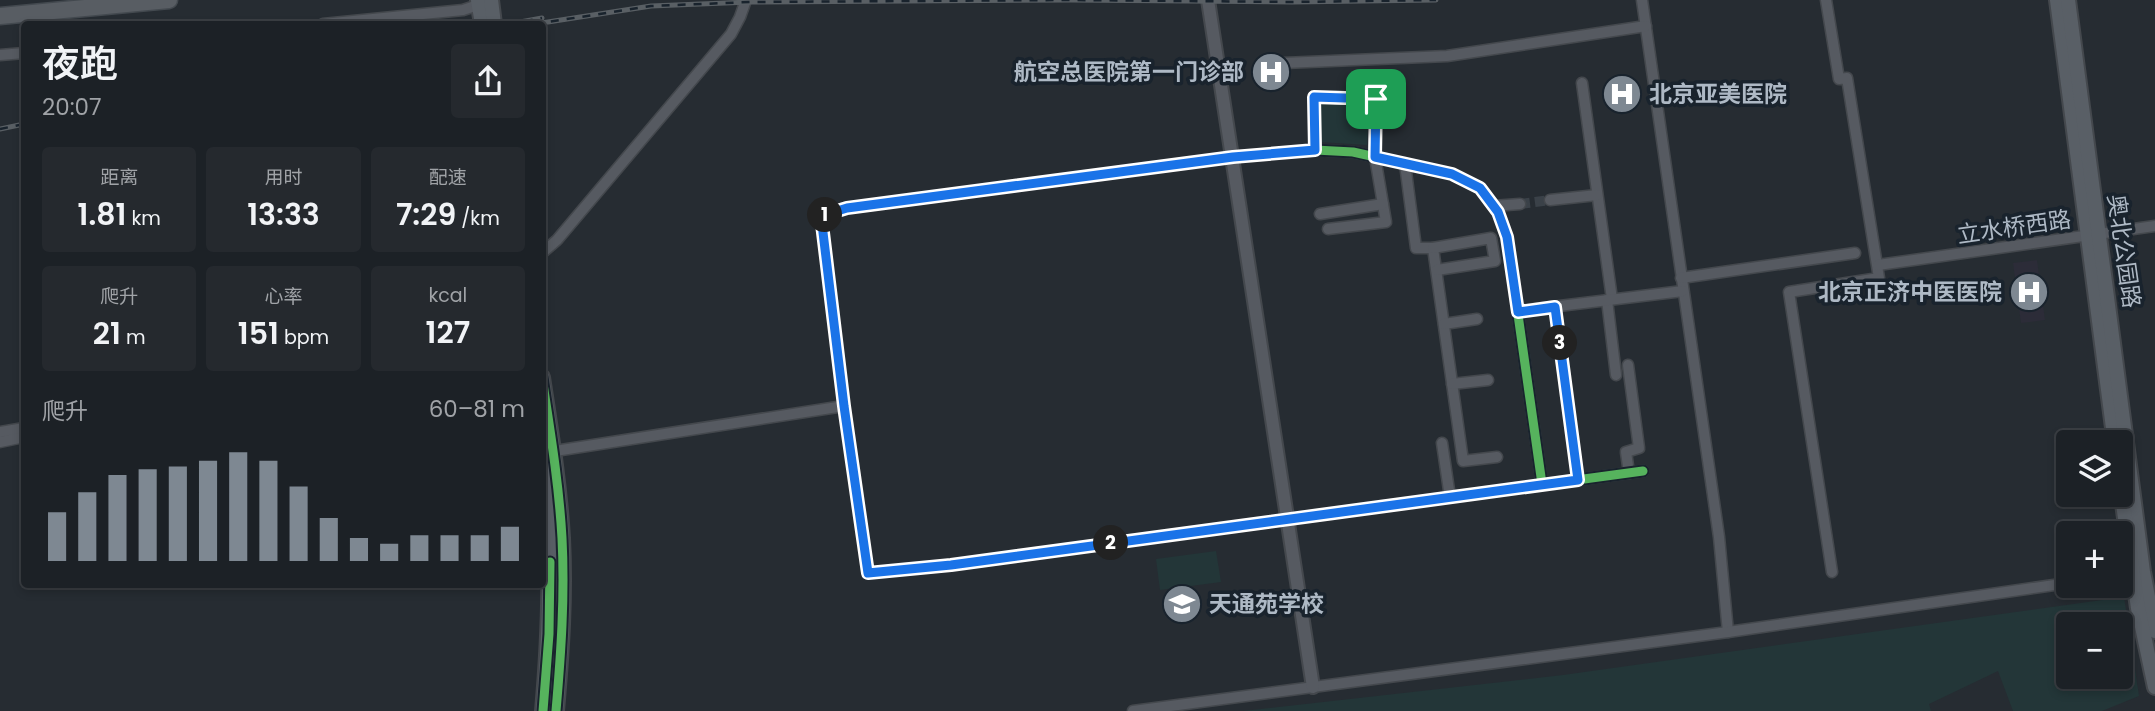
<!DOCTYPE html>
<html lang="zh">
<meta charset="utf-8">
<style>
body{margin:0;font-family:Poppins,"Noto Sans SC",sans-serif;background:#25292e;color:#f1f3f6;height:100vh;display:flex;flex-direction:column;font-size:26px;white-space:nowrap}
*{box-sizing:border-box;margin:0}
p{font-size:23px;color:#a0a3a7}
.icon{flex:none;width:38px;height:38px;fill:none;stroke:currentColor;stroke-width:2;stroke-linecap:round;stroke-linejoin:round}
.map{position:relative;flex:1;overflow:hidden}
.drawer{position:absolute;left:21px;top:21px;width:525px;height:567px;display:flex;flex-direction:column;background:#1c2126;border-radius:7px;box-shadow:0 4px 10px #0003,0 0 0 2px #3a3e43}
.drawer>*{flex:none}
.buttons{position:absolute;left:2056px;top:430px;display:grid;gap:14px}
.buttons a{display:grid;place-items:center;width:77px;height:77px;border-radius:7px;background:#1c2126;box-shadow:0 4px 10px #0003,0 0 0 2px #3a3e43;font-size:35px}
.pin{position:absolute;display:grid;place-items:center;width:60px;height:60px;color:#fff;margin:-30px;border-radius:14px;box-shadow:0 4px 10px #0006}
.km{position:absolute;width:35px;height:35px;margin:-18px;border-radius:50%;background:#222;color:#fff;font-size:19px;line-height:35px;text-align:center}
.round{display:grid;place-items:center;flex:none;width:74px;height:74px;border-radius:7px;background:#25292e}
.overview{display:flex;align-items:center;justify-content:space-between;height:119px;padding:0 21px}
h1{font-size:38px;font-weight:600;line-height:52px}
.figures{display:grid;grid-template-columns:repeat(3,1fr);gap:10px;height:119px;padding:7px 21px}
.figures div{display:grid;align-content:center;border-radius:7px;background:#25292e;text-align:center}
.figures b{font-size:30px;font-weight:600}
.figures small{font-size:19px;font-weight:400}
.figures p{font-size:19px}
.chart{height:196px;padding:14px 21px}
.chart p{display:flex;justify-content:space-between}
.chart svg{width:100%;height:126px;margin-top:7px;stroke:#7e8892;stroke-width:6}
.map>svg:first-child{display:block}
.medical{fill:#2c2c38}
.green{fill:#233638;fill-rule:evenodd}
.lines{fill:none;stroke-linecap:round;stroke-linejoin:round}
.minor-tunnel{stroke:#3a4148;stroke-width:10;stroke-dasharray:10 5;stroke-linecap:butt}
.minor-casing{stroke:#44484d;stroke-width:13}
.tertiary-casing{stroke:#44484d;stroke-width:16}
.secondary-casing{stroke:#44484d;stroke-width:18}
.primary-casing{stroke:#43494f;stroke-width:19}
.minor{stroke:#565a61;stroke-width:10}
.tertiary{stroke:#565a61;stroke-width:12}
.secondary{stroke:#595f66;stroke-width:14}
.primary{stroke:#585d63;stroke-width:16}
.rail-casing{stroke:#595f64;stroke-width:5}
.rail{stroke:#19232d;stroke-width:2.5;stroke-dasharray:8;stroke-linecap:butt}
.cycleway-casing{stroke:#19232d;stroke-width:13}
.cycleway{stroke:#56b35d;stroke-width:9}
.route-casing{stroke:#fff;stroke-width:14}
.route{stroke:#1a73e8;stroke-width:9}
.labels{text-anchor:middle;stroke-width:7;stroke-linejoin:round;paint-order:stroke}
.poi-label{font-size:23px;font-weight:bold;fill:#aeb9c5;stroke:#19232d;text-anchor:end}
.street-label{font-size:23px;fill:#aeb9c5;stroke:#19232d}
</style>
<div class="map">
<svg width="2155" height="711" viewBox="0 0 2155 711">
<rect width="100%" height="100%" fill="#262c32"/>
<polygon class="medical" points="2037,260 2045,320 2021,323 2013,263"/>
<g class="green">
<polygon points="1321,103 1369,106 1367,145 1319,142"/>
<polygon points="1216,551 1221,582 1160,590 1156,559"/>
<path d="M2124 597 2139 696 2102 711H2013L1998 671 1929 704 1931 711H1243L1563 675ZM2068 625H2121V677H2068Z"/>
</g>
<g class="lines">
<polyline class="minor-tunnel" points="1520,204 1550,200"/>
<g class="minor-casing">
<g id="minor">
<polyline points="1642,0 1719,537 1728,632"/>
<polyline points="1826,0 1839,79 1847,78 1879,278 1789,292 1832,572"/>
<polyline points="323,24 463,10 481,4"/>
<polyline points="0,55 24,53"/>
<polyline points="1284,63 1447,56 1646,26"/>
<polyline points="1582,83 1612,299"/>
<polyline points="1315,150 1314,97 1376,99 1375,157 1386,222 1328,229"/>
<polyline points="1405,164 1416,248 1433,248 1463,461 1497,457"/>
<polyline points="1550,200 1597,195"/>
<polyline points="1493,206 1520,204"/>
<polyline points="1320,214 1383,204"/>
<polyline points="1433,248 1491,238 1495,261 1437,270"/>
<polyline points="542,253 557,240 731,34 740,17 746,0"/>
<polyline points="1878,265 2155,226"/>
<polyline points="1681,278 1855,253"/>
<polyline points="1607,300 1616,375"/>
<polyline points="1555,307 1578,480"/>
<polyline points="1518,311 1683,291"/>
<polyline points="1444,324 1477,319"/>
<polyline points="1628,365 1639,448 1626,452 1629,473"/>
<polyline points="1452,384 1488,380"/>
<polyline points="0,432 24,428"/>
<polyline points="0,442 24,437"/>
<polyline points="1442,443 1450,497"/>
<polyline points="542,453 844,406"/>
<polyline points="1542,484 1507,237 1498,212 1480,188 1452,174 1353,152 1315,150 1233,157 847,208 821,216 844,406 868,573 951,565 1643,471"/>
<polyline points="1133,711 1728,632 2068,583"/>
</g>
</g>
<g class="tertiary-casing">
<polyline id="tertiary" points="1208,0 1313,687"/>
</g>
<g class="secondary-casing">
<g id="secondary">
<polyline points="478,0 482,24"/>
<polyline points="491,0 494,24"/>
<polyline points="2057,0 2115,443"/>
<polyline points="2068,0 2143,572 2155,631"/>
<path d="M542 377C550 430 559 484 562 538 565 596 561 653 556 711"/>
<path d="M542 468C553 550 550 629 543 711"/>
<polyline points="2121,490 2138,608 2155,687"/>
</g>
</g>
<g class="primary-casing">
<polyline id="primary" points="0,16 169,0"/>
</g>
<use href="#minor" class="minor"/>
<use href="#tertiary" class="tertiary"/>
<use href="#secondary" class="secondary"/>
<use href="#primary" class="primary"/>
<g class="rail-casing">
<g id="rail">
<polyline points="509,24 542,18"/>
<polyline points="535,24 651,6 750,2 1071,0 1292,2 1436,0"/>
<polyline points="0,129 24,124"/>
</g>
</g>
<use href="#rail" class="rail"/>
<g class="cycleway-casing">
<g id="cycleway">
<path d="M542 377C550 430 559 484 562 538 565 596 561 653 556 711"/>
<polyline points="1542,484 1507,237 1498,212 1480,188 1452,174 1353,152 1315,150 1233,157 847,208 821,216 844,406 868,573 951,565 1643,471"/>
<polyline points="543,711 549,634 550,562"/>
</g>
</g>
<use href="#cycleway" class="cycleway"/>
</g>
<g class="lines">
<g class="route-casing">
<polygon id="route" points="1314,97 1376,99 1375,157 1452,174 1480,188 1498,212 1507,237 1518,312 1555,307 1578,480 951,565 868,573 844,406 821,216 847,208 1233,157 1315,150"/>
</g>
<use href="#route" class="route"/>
</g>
<defs>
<g id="hospital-disc" transform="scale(2.0125)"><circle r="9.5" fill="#7e8892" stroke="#19232d"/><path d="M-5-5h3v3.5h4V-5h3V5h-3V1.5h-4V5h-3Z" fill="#fff"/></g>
<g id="school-disc" transform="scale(2.0125)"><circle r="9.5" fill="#7e8892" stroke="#19232d"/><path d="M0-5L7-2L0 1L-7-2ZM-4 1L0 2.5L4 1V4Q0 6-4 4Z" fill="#fff"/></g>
</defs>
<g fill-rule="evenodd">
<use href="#hospital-disc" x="1271" y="72"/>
<use href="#hospital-disc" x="1622" y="94"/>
<use href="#hospital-disc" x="2029" y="292"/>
<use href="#school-disc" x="1182" y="604"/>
</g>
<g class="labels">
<g class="poi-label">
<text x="1244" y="80">航空总医院第一门诊部</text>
<text x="1649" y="102" text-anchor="start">北京亚美医院</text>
<text x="2002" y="300">北京正济中医医院</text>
<text x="1209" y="612" text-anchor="start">天通苑学校</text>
</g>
<g class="street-label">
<text transform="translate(2014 227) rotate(-8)" y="8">立水桥西路</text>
<text transform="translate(2124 251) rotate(82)" y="8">奥北公园路</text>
</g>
</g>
</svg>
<div class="buttons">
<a><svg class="icon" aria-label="layers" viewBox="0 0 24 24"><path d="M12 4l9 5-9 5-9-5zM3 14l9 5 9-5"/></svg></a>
<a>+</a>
<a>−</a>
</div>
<div class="pin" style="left:1376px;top:99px;background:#1e9e55"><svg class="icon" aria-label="arrive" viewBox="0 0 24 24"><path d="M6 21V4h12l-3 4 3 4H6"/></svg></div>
<b class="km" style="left:825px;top:215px">1</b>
<b class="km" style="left:1111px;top:543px">2</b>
<b class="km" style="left:1560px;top:343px">3</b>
<section class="drawer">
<div class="overview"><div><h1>夜跑</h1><p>20:07</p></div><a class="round"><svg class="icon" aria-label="share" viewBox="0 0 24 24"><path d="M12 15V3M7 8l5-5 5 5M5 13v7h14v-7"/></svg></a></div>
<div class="figures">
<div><p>距离</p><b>1.81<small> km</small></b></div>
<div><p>用时</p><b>13:33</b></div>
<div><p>配速</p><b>7:29<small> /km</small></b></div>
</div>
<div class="figures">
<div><p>爬升</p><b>21<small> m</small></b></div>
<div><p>心率</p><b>151<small> bpm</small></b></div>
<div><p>kcal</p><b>127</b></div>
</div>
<div class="chart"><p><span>爬升</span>60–81 m</p>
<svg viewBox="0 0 160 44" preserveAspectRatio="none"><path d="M5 44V27M15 44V20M25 44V14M35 44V12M45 44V11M55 44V9M65 44V6M75 44V9M85 44V18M95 44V29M105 44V36M115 44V38M125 44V35M135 44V35M145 44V35M155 44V32"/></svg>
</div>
</section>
</div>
